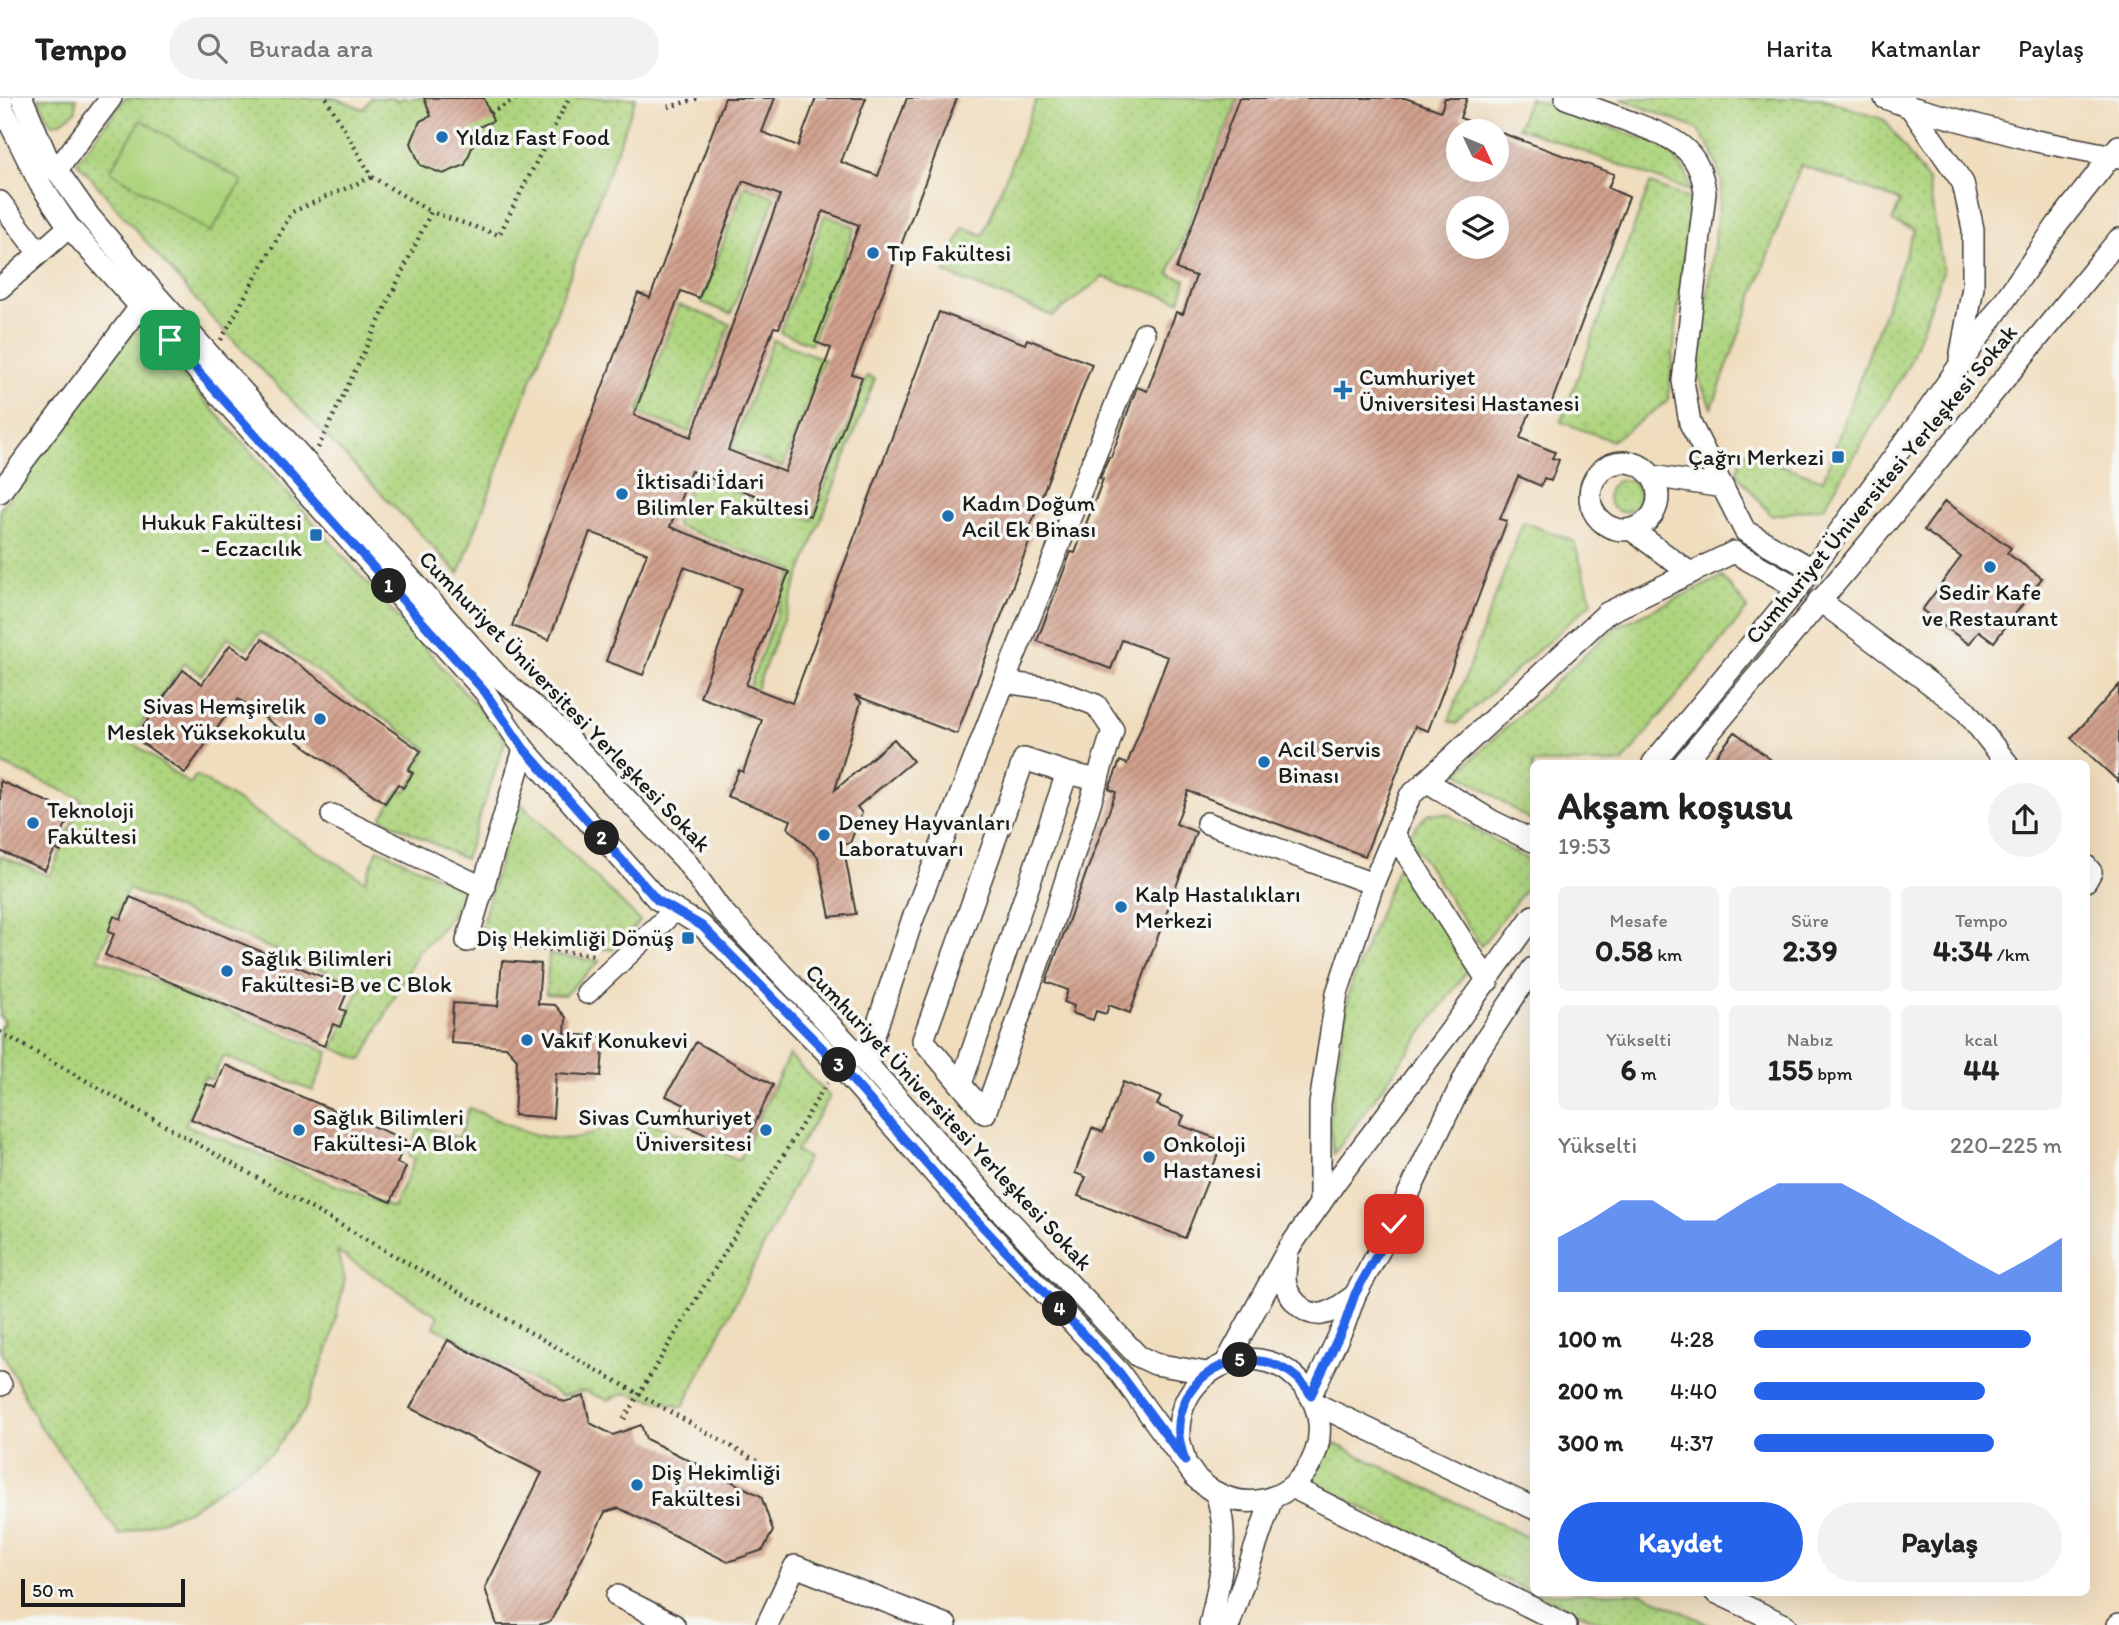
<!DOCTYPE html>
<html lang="tr">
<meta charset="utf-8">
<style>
body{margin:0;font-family:Itim,sans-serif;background:#f2f2f2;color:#222;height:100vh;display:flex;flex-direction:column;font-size:26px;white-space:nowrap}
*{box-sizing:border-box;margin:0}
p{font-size:23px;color:#767676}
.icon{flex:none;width:38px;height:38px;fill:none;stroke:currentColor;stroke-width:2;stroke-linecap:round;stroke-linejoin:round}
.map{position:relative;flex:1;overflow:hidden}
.panel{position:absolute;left:1530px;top:662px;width:560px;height:836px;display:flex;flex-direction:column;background:#fff;border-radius:10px;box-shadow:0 7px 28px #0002}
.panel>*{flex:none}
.needle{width:46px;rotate:134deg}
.controls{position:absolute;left:1446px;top:21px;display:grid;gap:14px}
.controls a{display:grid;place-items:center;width:63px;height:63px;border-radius:50%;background:#fff;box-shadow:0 7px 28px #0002;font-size:35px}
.scale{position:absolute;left:21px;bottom:18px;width:164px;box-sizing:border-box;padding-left:7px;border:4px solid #1c1c1c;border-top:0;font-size:19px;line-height:24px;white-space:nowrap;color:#1c1c1c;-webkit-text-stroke:5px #f6f6f2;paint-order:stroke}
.pin{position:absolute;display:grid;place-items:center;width:60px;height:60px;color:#fff;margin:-30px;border-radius:14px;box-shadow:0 4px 10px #0006}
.km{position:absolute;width:35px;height:35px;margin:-18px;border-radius:50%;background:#222;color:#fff;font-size:19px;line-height:35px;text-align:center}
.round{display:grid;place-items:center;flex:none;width:74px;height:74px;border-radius:37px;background:#f2f2f2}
.overview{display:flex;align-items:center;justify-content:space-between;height:119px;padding:0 28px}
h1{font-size:38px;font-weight:800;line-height:52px}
.metrics{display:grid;grid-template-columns:repeat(3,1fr);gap:10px;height:119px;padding:7px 28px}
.metrics div{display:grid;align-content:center;border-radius:10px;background:#f2f2f2;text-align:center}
.metrics b{font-size:30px;font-weight:800}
.metrics small{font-size:19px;font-weight:400}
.metrics p{font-size:19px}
.chart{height:196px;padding:14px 28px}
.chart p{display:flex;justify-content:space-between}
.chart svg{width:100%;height:126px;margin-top:7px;fill:#2563eb;opacity:.7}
.button{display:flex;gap:14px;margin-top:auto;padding:14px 28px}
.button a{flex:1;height:80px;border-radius:42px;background:#2563eb;color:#fff;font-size:28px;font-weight:800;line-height:80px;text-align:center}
.button a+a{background:#f2f2f2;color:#222}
ul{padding:0 28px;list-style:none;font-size:23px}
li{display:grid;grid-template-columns:112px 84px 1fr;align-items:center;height:52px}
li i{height:18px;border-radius:9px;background:#2563eb}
header{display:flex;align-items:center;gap:42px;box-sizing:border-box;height:98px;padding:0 35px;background:#fff;border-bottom:2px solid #e0e0e0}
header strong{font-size:33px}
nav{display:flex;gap:38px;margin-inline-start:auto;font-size:24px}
.search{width:490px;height:63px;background:#f2f2f2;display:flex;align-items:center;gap:18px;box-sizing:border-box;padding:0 24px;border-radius:38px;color:#767676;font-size:26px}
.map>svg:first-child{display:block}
.grass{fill:url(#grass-dots);stroke:#65784d;stroke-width:2}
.pitch{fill:#aed47e;stroke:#65784d;stroke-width:2}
.building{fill:url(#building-hatch);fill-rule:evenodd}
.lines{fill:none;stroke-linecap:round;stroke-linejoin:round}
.minor-casing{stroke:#3c3934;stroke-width:24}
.path{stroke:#3c3934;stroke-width:4.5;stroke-dasharray:2 5;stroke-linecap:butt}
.minor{stroke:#fff;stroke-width:21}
.route-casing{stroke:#fff;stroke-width:14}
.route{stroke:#2563eb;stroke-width:9}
.poi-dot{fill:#1f6fb2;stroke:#f6f6f2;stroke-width:2.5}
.labels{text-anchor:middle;stroke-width:7;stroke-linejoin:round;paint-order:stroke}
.poi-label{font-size:23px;fill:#1c1c1c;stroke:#f6f6f2;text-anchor:start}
.street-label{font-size:23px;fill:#1c1c1c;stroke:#f6f6f2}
</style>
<header>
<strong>Tempo</strong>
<div class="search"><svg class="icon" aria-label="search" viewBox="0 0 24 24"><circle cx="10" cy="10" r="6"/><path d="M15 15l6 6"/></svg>Burada ara</div>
<nav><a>Harita</a><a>Katmanlar</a><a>Paylaş</a></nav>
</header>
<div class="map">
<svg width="2119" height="1527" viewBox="0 0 2119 1527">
<defs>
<pattern id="grass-dots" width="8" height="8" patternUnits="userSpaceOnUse" patternTransform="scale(1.75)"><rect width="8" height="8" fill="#aed47e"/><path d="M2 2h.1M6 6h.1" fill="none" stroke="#95b56c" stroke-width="1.8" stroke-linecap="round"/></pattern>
<pattern id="building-hatch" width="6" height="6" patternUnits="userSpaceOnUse" patternTransform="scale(1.75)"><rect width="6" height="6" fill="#d1a08d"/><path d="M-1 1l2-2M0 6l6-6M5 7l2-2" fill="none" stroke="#a98272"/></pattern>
</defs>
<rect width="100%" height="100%" fill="#f6f6f2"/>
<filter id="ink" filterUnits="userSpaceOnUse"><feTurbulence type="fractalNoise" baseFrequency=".0143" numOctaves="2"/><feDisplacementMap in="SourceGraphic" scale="14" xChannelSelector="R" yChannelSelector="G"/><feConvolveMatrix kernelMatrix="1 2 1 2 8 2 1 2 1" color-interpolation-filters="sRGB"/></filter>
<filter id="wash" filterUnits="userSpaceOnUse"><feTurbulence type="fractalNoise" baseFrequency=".00686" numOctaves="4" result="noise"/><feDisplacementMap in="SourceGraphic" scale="28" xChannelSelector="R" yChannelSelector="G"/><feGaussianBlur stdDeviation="1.57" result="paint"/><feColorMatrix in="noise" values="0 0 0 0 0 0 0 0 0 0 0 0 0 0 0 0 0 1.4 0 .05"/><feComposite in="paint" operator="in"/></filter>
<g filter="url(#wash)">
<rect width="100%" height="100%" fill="#f0ddbe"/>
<g class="grass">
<polygon points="38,0 76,0 76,13 61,24 52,26"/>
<polygon points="125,0 335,0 364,11 371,0 391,0 399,3 400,0 636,0 459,476 211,219 77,64"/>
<polygon points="1037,0 1238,0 1169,176 1186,182 1180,203 1103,179 1053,218 945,175 963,129 983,137"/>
<polygon points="1529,0 1668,50 1687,77 1690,93 1518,29"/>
<polygon points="1620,0 1822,0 1885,22 1928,83 1943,173 1909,266 1824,409 1772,418 1736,375 1744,354 1823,382 1914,132 1892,124 1900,103 1801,67 1712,310 1697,277 1722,84 1712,53 1697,31"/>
<polygon points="1650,86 1690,101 1668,303 1612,343 1561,324"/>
<polygon points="745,87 775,99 731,216 701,204"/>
<polygon points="825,117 855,129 811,246 780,234"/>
<polygon points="679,207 730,226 689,334 638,315"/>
<path d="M137 226 506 641 465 761 381 720 399 691 405 694 419 674 414 671 427 651 261 534 247 551 228 539 202 577 184 565 130 643 190 686 196 677 365 783 378 751 464 791C454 815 441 837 419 852L362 962 333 950 361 888 128 791 98 860 329 954 313 993 223 958 212 982 204 979 186 1027 393 1110 415 1061 409 1057 420 1027 459 1040 469 1010C504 1024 546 1049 584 1038 599 1034 614 1022 628 1015L739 1062 789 957 830 999 796 1053 808 1060 683 1309 625 1295 608 1302 584 1293 562 1298 434 1229 438 1218 337 1154 345 1181 330 1247 304 1313 274 1353 188 1413 120 1437 38 1325 0 1249V929L5 923 0 919V758L50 778 82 701 0 665V411Z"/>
<polygon points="773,242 824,261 783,369 732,350"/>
<polygon points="867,278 875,281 746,618 739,616 793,472 675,427 693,378 812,422"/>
<circle cx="1624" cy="398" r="16"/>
<polygon points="1523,424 1574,443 1592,504 1456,626 1449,623"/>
<polygon points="1722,479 1748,510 1622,665 1533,665 1533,724 1458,674 1614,530"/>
<polygon points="517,702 640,823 612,852 479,837"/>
<polygon points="1428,715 1448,716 1533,765 1533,782 1481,848 1408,738"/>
<polygon points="1398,768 1418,785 1467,873 1334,1056 1329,1024 1349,893"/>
<polygon points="549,857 600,863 564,897 546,896"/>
<polygon points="1325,1341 1533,1442 1533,1494 1500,1480 1306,1381"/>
<polygon points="1533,1495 1642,1495 1711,1527 1608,1527"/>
</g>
<polygon class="pitch" points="141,22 242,83 211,134 110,73"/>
<g id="blocks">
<g class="building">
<polygon points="424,0 484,0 493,23 469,33 474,44 465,67 443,76 420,67 411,45 420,23 431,18"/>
<path d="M725 0H775L762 34 798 48 816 0H866L841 64 878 78 907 0H957L852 276 862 279 810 418 691 373 670 429 789 474 746 587 792 605 939 214 1025 246 1027 241 1092 266 1027 437 1031 439 957 636 854 597 861 604 835 692 894 641 913 663 857 709 862 715 850 745 843 747 856 816 830 819 818 759 788 730 791 722 727 698 739 672 743 674 762 622 700 599 741 490 684 469 643 577 606 563 647 455 590 434 549 542 512 528 638 195 650 200ZM743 83 780 97 691 339 634 317 681 193 699 200ZM823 113 859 127 815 244 831 250 785 374 728 352 774 229 779 230Z"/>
<path d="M1239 0H1405L1441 13 1445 0H1467L1460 20 1491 31 1490 33H1458V72H1496V33L1614 76 1608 90 1629 99 1550 309 1534 304 1520 340 1555 354 1552 360 1559 362 1551 383 1544 380 1541 388 1518 378 1500 421 1507 423 1428 633 1415 628 1365 758 1188 693 1176 726 1196 734 1130 915 1109 907 1106 916 1096 913 1093 922 1072 915 1074 908 1064 904 1068 892 1046 884 1116 694 1109 691 1120 663 1127 666 1168 559 1122 542 1111 571 1037 543 1071 454 1075 455 1103 381 1100 380 1109 359H1111L1137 289 1147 293 1176 214 1183 216 1196 178 1176 171ZM1458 110H1496V149H1458Z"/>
<polygon points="1945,403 2011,450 2007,455 2042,480 1994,544 1979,533 1969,546 1922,512 1961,459 1924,432"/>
<polygon points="262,541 421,653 408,672 413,675 403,690 398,686 385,705 238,601 185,675 135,640 183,572 202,586 230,547 249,560"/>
<polygon points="2119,587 2119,684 2071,640"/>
<polygon points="1735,634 1775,665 1710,665"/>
<polygon points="0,683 71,714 62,735 67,738 61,754 55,751 45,772 0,753"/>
<polygon points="130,799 349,890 340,911 346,913 340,929 333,926 324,948 105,857 114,836 108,834 114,818 121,821"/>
<polygon points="502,863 541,866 538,906 555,907 566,919 565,936 604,939 601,978 556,975 553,1020 514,1017 517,961 506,949 451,945 453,905 498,908"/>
<polygon points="696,944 773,987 742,1053 675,1023 685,1007 666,998"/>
<polygon points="225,967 406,1042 397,1065 406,1069 391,1104 191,1021 207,986 216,990"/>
<polygon points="1123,984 1161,999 1157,1007 1184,1018 1180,1027 1223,1043 1185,1140 1078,1098 1086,1079 1075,1075 1092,1030 1103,1034"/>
<polygon points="448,1242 564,1304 584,1298 590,1325 613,1337 641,1327 646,1341 761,1398 773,1433 763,1452 728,1464 619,1410 605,1414 551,1523 539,1527 497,1527 485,1490 542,1375 410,1310"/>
</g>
</g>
</g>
<g filter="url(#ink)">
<use href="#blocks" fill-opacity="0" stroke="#3c3934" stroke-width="2"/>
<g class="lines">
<g class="minor-casing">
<g id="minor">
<path d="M1 0 3 11 40 86 69 129 485 594 524 651 657 801 702 828 838 966 966 1111 1119 1274 1196 1380C1201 1384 1207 1390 1213 1393 1287 1436 1359 1336 1294 1278 1280 1265 1259 1259 1240 1262 1203 1269 1178 1299 1179 1337 1179 1345 1183 1354 1185 1363"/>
<polyline points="22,0 46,57 89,118 155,196 499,579 551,623 685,762 720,811 865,964 982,1094 1138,1258 1155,1266 1207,1275"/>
<path d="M1566 0C1587 8 1607 15 1628 23 1667 38 1700 46 1705 95L1683 283 1690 325 1745 433 1812 471"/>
<polyline points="1885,0 1910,9 2036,43 2119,59"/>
<polyline points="1910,9 1963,85 1973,131 1973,189 1960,261"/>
<polyline points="56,73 111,0"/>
<polyline points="0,104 39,155"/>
<polyline points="0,190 69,129"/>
<circle cx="1624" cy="398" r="34"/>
<polyline points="1652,378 1723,389"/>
<polyline points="0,394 140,209"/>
<polyline points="1632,432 1690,475"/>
<polyline points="1819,502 1965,612 2007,665"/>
<polyline points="1653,665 1798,490 1929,311 2057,127 2119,48"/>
<polyline points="1684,665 1906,401 2119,141"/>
<polyline points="1426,683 1492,723 1533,743"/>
<polyline points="332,717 484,790"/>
<polyline points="1207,725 1373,786"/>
<polyline points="1394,736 1488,883"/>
<polyline points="2086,768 2091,774 2086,783"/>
<polyline points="467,843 524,651"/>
<polyline points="587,895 674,813"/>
<polyline points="865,964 912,823 1004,584 1144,236"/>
<polyline points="961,986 1067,675"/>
<polyline points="985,1015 1052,826 1113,632 1096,607 1053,591 1004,584"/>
<polyline points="985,1015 923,942 1024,661 1067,675 1098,682"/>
<polyline points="1320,1106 1320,1006 1337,895 1373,786 1410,698 1607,515 1734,454 1798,490"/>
<path d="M1287 1159C1286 1166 1285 1174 1285 1181 1286 1198 1303 1218 1322 1216 1334 1214 1345 1204 1355 1197"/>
<polyline points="1226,1265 1287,1153 1336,1083 1451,932 1533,818"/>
<polyline points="0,1285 1,1287"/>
<polyline points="1311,1297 1345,1225 1355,1197 1394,1126 1475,958 1533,870"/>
<polyline points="1316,1306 1533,1410"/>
<polyline points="1292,1389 1566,1527"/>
<polyline points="1715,1494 1785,1527"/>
<polyline points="617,1498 674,1527"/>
<polyline points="767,1527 795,1468 946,1527"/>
<path d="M1210 1527C1220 1482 1231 1440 1216 1395"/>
<polyline points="1229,1527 1272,1400"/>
<polyline points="2118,1527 2119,1526"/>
</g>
</g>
<g class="path">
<polyline points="326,0 372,79 431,114"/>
<polyline points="668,9 700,0"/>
<polyline points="490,15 518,0"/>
<polyline points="221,242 292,114 372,79"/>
<polyline points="318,350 431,114 499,137 569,0"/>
<polyline points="486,845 596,857"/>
<polyline points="0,934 757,1363"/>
<polyline points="624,1321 827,985"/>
</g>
<use href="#minor" class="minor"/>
</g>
</g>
<g class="lines" filter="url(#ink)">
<g class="route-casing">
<path id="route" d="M170 242 485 594 524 651 657 802 702 828 838 966 966 1111 1119 1274 1185 1363C1180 1347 1176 1331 1181 1315 1197 1253 1280 1244 1311 1297L1345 1225 1355 1196 1394 1126"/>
</g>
<use href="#route" class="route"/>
</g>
<g class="poi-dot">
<circle cx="442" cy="39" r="7"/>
<circle cx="873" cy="155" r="7"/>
<path d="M1339.5 281.5h7v7h7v7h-7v7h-7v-7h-7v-7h7z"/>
<rect x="1831" y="352" width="14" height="14" rx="3.5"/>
<circle cx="622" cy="396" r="7"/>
<circle cx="948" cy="418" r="7"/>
<rect x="309" y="430" width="14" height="14" rx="3.5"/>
<circle cx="1990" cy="469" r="7"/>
<circle cx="320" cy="621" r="7"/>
<circle cx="1264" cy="664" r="7"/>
<circle cx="33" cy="725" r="7"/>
<circle cx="824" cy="737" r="7"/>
<circle cx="1121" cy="809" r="7"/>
<rect x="681" y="833" width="14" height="14" rx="3.5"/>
<circle cx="227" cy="873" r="7"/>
<circle cx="527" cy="942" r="7"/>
<circle cx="299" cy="1032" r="7"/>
<circle cx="766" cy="1032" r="7"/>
<circle cx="1149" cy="1059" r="7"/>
<circle cx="637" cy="1387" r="7"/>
</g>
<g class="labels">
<g class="poi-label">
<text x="456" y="47">Yıldız Fast Food</text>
<text x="887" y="163">Tıp Fakültesi</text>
<text x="1359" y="287">Cumhuriyet<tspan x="1359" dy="26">Üniversitesi Hastanesi</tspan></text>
<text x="1824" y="367" text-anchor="end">Çağrı Merkezi</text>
<text x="636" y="391">İktisadi İdari<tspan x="636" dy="26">Bilimler Fakültesi</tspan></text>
<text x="962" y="413">Kadın Doğum<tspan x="962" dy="26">Acil Ek Binası</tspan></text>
<text x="302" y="432" text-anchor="end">Hukuk Fakültesi<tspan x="302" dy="26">- Eczacılık</tspan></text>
<text x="1990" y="502" text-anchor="middle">Sedir Kafe<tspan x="1990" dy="26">ve Restaurant</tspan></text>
<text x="306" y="616" text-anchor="end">Sivas Hemşirelik<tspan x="306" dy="26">Meslek Yüksekokulu</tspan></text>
<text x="1278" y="659">Acil Servis<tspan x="1278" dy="26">Binası</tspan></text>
<text x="47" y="720">Teknoloji<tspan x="47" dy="26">Fakültesi</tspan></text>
<text x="838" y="732">Deney Hayvanları<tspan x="838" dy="26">Laboratuvarı</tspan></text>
<text x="1135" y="804">Kalp Hastalıkları<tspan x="1135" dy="26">Merkezi</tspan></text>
<text x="674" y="848" text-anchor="end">Diş Hekimliği Dönüş</text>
<text x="241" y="868">Sağlık Bilimleri<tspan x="241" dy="26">Fakültesi-B ve C Blok</tspan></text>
<text x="541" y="950">Vakıf Konukevi</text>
<text x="313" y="1027">Sağlık Bilimleri<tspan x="313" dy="26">Fakültesi-A Blok</tspan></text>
<text x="752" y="1027" text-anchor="end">Sivas Cumhuriyet<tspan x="752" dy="26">Üniversitesi</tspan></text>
<text x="1163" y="1054">Onkoloji<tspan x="1163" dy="26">Hastanesi</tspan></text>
<text x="651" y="1382">Diş Hekimliği<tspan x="651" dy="26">Fakültesi</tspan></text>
</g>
<g class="street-label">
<text transform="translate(1881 386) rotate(-50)" y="8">Cumhuriyet Üniversitesi Yerleşkesi Sokak</text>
<text transform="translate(565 603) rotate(46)" y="8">Cumhuriyet Üniversitesi Yerleşkesi Sokak</text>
<text transform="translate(949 1019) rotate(47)" y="8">Cumhuriyet Üniversitesi Yerleşkesi Sokak</text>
</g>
</g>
</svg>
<div class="controls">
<a><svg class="needle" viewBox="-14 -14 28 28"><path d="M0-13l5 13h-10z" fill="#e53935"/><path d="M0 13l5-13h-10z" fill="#767676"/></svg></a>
<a><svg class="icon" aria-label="layers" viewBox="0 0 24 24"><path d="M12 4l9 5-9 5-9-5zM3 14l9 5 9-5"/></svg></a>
</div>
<div class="scale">50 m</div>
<div class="pin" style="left:170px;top:242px;background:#1e9e55"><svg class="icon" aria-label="arrive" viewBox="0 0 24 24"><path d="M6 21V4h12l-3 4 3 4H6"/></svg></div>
<div class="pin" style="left:1394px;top:1126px;background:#d93025"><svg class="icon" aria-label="check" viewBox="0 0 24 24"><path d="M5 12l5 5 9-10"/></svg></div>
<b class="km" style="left:389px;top:488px">1</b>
<b class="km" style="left:602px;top:740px">2</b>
<b class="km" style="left:839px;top:967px">3</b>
<b class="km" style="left:1060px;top:1211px">4</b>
<b class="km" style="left:1240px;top:1262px">5</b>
<section class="panel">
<div class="overview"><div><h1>Akşam koşusu</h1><p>19:53</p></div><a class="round"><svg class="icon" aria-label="share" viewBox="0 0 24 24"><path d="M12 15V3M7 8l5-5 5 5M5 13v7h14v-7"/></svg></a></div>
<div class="metrics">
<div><p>Mesafe</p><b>0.58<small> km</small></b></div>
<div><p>Süre</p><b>2:39</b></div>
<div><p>Tempo</p><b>4:34<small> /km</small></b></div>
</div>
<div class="metrics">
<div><p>Yükselti</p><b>6<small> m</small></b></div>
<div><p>Nabız</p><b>155<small> bpm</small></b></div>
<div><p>kcal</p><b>44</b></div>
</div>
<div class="chart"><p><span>Yükselti</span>220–225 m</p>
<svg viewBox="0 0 160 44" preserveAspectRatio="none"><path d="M0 44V25L10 19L20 12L30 12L40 19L50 19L60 12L70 6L80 6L90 6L100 12L110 19L120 25L130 32L140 38L150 32L160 25V44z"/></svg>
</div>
<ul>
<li><b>100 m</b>4:28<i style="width:90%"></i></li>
<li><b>200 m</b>4:40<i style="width:75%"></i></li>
<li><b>300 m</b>4:37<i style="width:78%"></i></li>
</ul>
<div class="button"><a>Kaydet</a><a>Paylaş</a></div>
</section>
</div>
